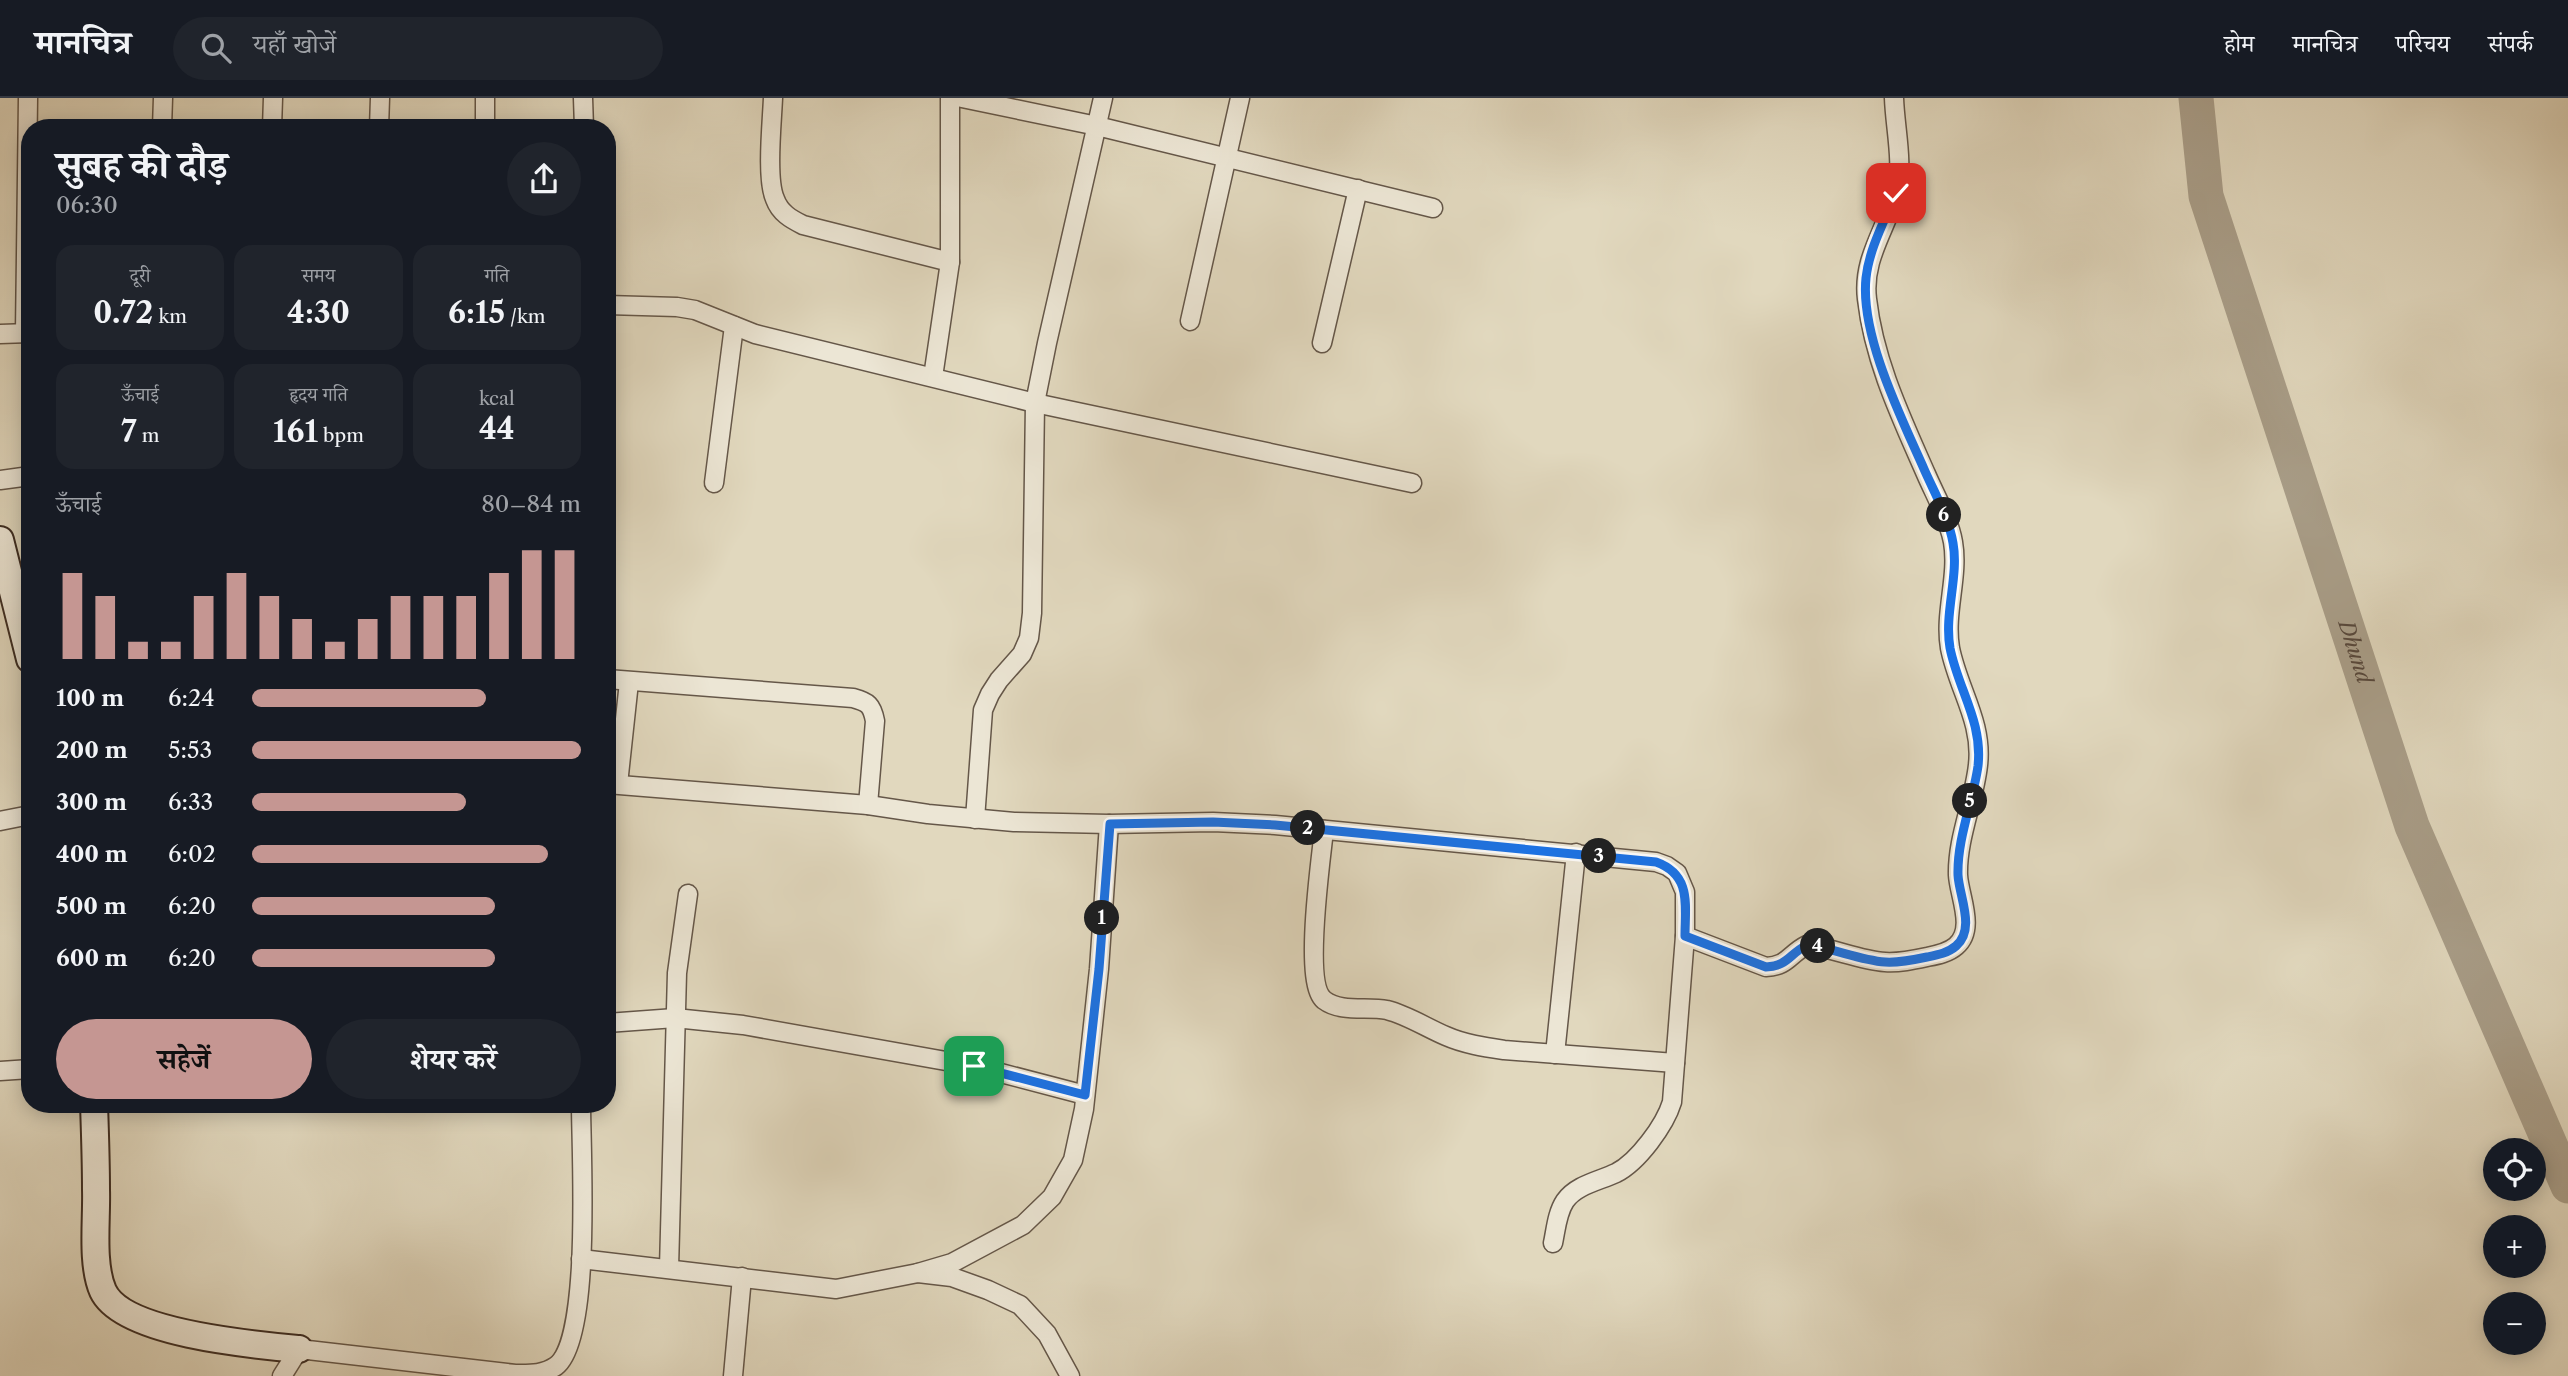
<!DOCTYPE html>
<html lang="hi">
<meta charset="utf-8">
<style>
body{margin:0;font-family:"Libre Caslon Text","Noto Serif Devanagari",serif;background:#20242c;color:#f1f3f6;height:100vh;display:flex;flex-direction:column;font-size:26px;white-space:nowrap}
*{box-sizing:border-box;margin:0}
p{font-size:23px;color:#9ea1a6}
.icon{flex:none;width:38px;height:38px;fill:none;stroke:currentColor;stroke-width:2;stroke-linecap:round;stroke-linejoin:round}
.map{position:relative;flex:1;overflow:hidden}
.drawer{position:absolute;left:21px;top:21px;width:595px;height:994px;display:flex;flex-direction:column;background:#171b24;border-radius:28px;box-shadow:0 4px 18px #0003}
.drawer>*{flex:none}
.tools{position:absolute;left:2483px;top:1040px;display:grid;gap:14px}
.tools a{display:grid;place-items:center;width:63px;height:63px;border-radius:50%;background:#171b24;box-shadow:0 4px 18px #0003;font-size:35px}
.pin{position:absolute;display:grid;place-items:center;width:60px;height:60px;color:#fff;margin:-30px;border-radius:14px;box-shadow:0 4px 10px #0006}
.km{position:absolute;width:35px;height:35px;margin:-18px;border-radius:50%;background:#222;color:#fff;font-size:19px;line-height:35px;text-align:center}
.round{display:grid;place-items:center;flex:none;width:74px;height:74px;border-radius:37px;background:#20242c}
.overview{display:flex;align-items:center;justify-content:space-between;height:119px;padding:0 35px}
h1{font-size:38px;font-weight:700;line-height:52px}
.figures{display:grid;grid-template-columns:repeat(3,1fr);gap:10px;height:119px;padding:7px 35px}
.figures div{display:grid;align-content:center;border-radius:18px;background:#20242c;text-align:center}
.figures b{font-size:30px;font-weight:700}
.figures small{font-size:19px;font-weight:400}
.figures p{font-size:19px}
.chart{height:196px;padding:14px 35px}
.chart p{display:flex;justify-content:space-between}
.chart svg{width:100%;height:126px;margin-top:7px;stroke:#c59692;stroke-width:6}
.cta{display:flex;gap:14px;margin-top:auto;padding:14px 35px}
.cta a{flex:1;height:80px;border-radius:42px;background:#c59692;color:#111;font-size:28px;font-weight:700;line-height:80px;text-align:center}
.cta a+a{background:#20242c;color:#f1f3f6}
ul{padding:0 35px;list-style:none;font-size:23px}
li{display:grid;grid-template-columns:112px 84px 1fr;align-items:center;height:52px}
li i{height:18px;border-radius:9px;background:#c59692}
header{display:flex;align-items:center;gap:42px;box-sizing:border-box;height:98px;padding:0 35px;background:#171b24;border-bottom:2px solid #363941}
header strong{font-size:33px}
nav{display:flex;gap:38px;margin-inline-start:auto;font-size:24px}
.search{width:490px;height:63px;background:#20242c;display:flex;align-items:center;gap:18px;box-sizing:border-box;padding:0 24px;border-radius:38px;color:#9ea1a6;font-size:26px}
.map>svg:first-child{display:block}
.lines{fill:none;stroke-linecap:round;stroke-linejoin:round}
.river{stroke:#a99e89;stroke-width:35}
.street-casing{stroke:#655749;stroke-width:21}
.secondary-casing{stroke:#3c2c22;stroke-width:30}
.street{stroke:#ece6d5;stroke-width:18}
.secondary{stroke:#ece6d5;stroke-width:26}
.route-casing{stroke:#fff;stroke-width:14}
.route{stroke:#1a73e8;stroke-width:9}
.labels{text-anchor:middle;stroke-width:6;stroke-linejoin:round;paint-order:stroke}
.water-label{font-size:21px;font-style:italic;fill:#57483c;stroke:#ece6d5}
</style>
<header>
<strong>मानचित्र</strong>
<div class="search"><svg class="icon" aria-label="search" viewBox="0 0 24 24"><circle cx="10" cy="10" r="6"/><path d="M15 15l6 6"/></svg>यहाँ खोजें</div>
<nav><a>होम</a><a>मानचित्र</a><a>परिचय</a><a>संपर्क</a></nav>
</header>
<div class="map">
<svg width="2568" height="1278" viewBox="0 0 2568 1278">
<rect width="100%" height="100%" fill="#e1d8be"/>
<filter id="stains"><feTurbulence type="fractalNoise" baseFrequency=".00286" numOctaves="4"/><feColorMatrix values="0 0 0 0 .2 0 0 0 0 .09 0 0 0 0 .02 0 0 0 .5 -.17"/></filter>
<radialGradient id="worn" r=".72"><stop offset=".6" stop-color="#630" stop-opacity="0"/><stop offset="1" stop-color="#630" stop-opacity=".3"/></radialGradient>
<g class="lines">
<path class="river" id="s1" d="M2196 0 2206 98 2412 728 2568 1088"/>
<g class="street-casing">
<g id="street">
<polyline points="583,0 584,30"/>
<path d="M773 0C772 24 766 81 775 101 780 115 791 121 803 127L950 164"/>
<polyline points="962,0 1097,28 1433,110"/>
<polyline points="162,30 163,0"/>
<polyline points="272,30 273,0"/>
<polyline points="379,30 380,0"/>
<polyline points="485,30 485,0"/>
<polyline points="607,207 677,209 695,212 755,236 1035,305 1412,385"/>
<polyline points="1190,223 1240,0"/>
<polyline points="25,235 28,0"/>
<polyline points="0,236 30,235"/>
<polyline points="1322,245 1358,91"/>
<polyline points="933,279 950,164 950,0"/>
<polyline points="0,382 30,378"/>
<polyline points="714,385 734,228"/>
<path d="M607 581 853 600C868 604 872 607 875 623L868 707"/>
<path d="M607 686 868 707 928 716 1014 724 1109 726 1213 724 1275 727 1656 764 1667 768 1677 775 1685 794V838L1672 1004C1665 1027 1638 1064 1616 1075 1599 1083 1576 1087 1565 1103 1557 1115 1556 1131 1553 1145"/>
<polyline points="618,686 629,584"/>
<polyline points="975,721 983,612 990,596 999,582 1022,556 1029,540 1032,515 1035,305 1047,245 1103,0"/>
<polyline points="0,723 30,717"/>
<path d="M1324 732C1321 761 1303 885 1324 902 1341 915 1367 908 1387 912 1407 917 1427 930 1446 938 1464 946 1484 949 1504 952L1675 965"/>
<path d="M1685 838 1766 869C1788 868 1789 856 1807 847 1833 850 1859 862 1885 864 1899 865 1913 862 1927 859 1937 857 1948 855 1956 848 1976 831 1959 798 1958 777 1957 740 1974 704 1978 667 1983 624 1958 591 1950 550 1944 515 1959 478 1953 444 1949 421 1935 397 1926 376 1901 319 1874 263 1867 201 1862 161 1886 132 1896 95 1904 65 1895 31 1894 0"/>
<polyline points="607,925 675,920 743,927 974,968 1085,997"/>
<polyline points="1555,956 1576,755"/>
<polyline points="0,973 30,971"/>
<polyline points="581,1161 836,1191 918,1175 952,1179 988,1192 1020,1207 1047,1236 1070,1278"/>
<polyline points="669,1170 677,875 688,796"/>
<polyline points="918,1175 952,1165 1023,1127 1052,1099 1073,1062 1084,1011 1099,871 1109,726"/>
<path d="M282 1278 299 1251 515 1276C529 1276 543 1277 556 1268 592 1241 581 1054 581 1006"/>
<polyline points="733,1278 742,1179"/>
</g>
</g>
<g class="secondary-casing">
<g id="secondary">
<polyline points="0,442 30,561"/>
<path d="M94 1006C95 1035 96 1063 96 1092 97 1121 91 1166 103 1193 123 1236 256 1247 299 1251"/>
</g>
</g>
<use href="#street" class="street"/>
<use href="#secondary" class="secondary"/>
</g>
<g class="lines">
<g class="route-casing">
<path id="route" d="M974 968 1085 997 1099 871 1110 726 1213 724 1275 727 1656 764C1692 777 1685 807 1685 838L1766 869C1788 868 1789 856 1807 847 1833 850 1859 862 1885 864 1899 865 1913 862 1927 859 1937 857 1948 855 1956 848 1976 831 1959 798 1958 777 1957 740 1973 704 1978 668 1983 624 1958 591 1950 550 1944 515 1959 478 1953 445 1949 420 1934 394 1924 371 1901 319 1860 237 1866 180 1869 151 1885 122 1896 95"/>
</g>
<use href="#route" class="route"/>
</g>
<g class="labels">
<g class="water-label">
<text dy="7" stroke="none"><textPath href="#s1" startOffset="578">Dhund</textPath></text>
</g>
</g>
<rect width="100%" height="100%" filter="url(#stains)"/>
<rect width="100%" height="100%" fill="url(#worn)"/>
</svg>
<div class="tools">
<a><svg class="icon" aria-label="locate" viewBox="0 0 24 24"><circle cx="12" cy="12" r="6"/><path d="M12 2v4M12 18v4M2 12h4M18 12h4"/></svg></a>
<a>+</a>
<a>−</a>
</div>
<div class="pin" style="left:974px;top:968px;background:#1e9e55"><svg class="icon" aria-label="arrive" viewBox="0 0 24 24"><path d="M6 21V4h12l-3 4 3 4H6"/></svg></div>
<div class="pin" style="left:1896px;top:95px;background:#d93025"><svg class="icon" aria-label="check" viewBox="0 0 24 24"><path d="M5 12l5 5 9-10"/></svg></div>
<b class="km" style="left:1102px;top:820px">1</b>
<b class="km" style="left:1308px;top:730px">2</b>
<b class="km" style="left:1599px;top:758px">3</b>
<b class="km" style="left:1818px;top:848px">4</b>
<b class="km" style="left:1970px;top:703px">5</b>
<b class="km" style="left:1944px;top:417px">6</b>
<section class="drawer">
<div class="overview"><div><h1>सुबह की दौड़</h1><p>06:30</p></div><a class="round"><svg class="icon" aria-label="share" viewBox="0 0 24 24"><path d="M12 15V3M7 8l5-5 5 5M5 13v7h14v-7"/></svg></a></div>
<div class="figures">
<div><p>दूरी</p><b>0.72<small> km</small></b></div>
<div><p>समय</p><b>4:30</b></div>
<div><p>गति</p><b>6:15<small> /km</small></b></div>
</div>
<div class="figures">
<div><p>ऊँचाई</p><b>7<small> m</small></b></div>
<div><p>हृदय गति</p><b>161<small> bpm</small></b></div>
<div><p>kcal</p><b>44</b></div>
</div>
<div class="chart"><p><span>ऊँचाई</span>80–84 m</p>
<svg viewBox="0 0 160 44" preserveAspectRatio="none"><path d="M5 44V14M15 44V22M25 44V38M35 44V38M45 44V22M55 44V14M65 44V22M75 44V30M85 44V38M95 44V30M105 44V22M115 44V22M125 44V22M135 44V14M145 44V6M155 44V6"/></svg>
</div>
<ul>
<li><b>100 m</b>6:24<i style="width:71%"></i></li>
<li><b>200 m</b>5:53<i style="width:100%"></i></li>
<li><b>300 m</b>6:33<i style="width:65%"></i></li>
<li><b>400 m</b>6:02<i style="width:90%"></i></li>
<li><b>500 m</b>6:20<i style="width:74%"></i></li>
<li><b>600 m</b>6:20<i style="width:74%"></i></li>
</ul>
<div class="cta"><a>सहेजें</a><a>शेयर करें</a></div>
</section>
</div>
